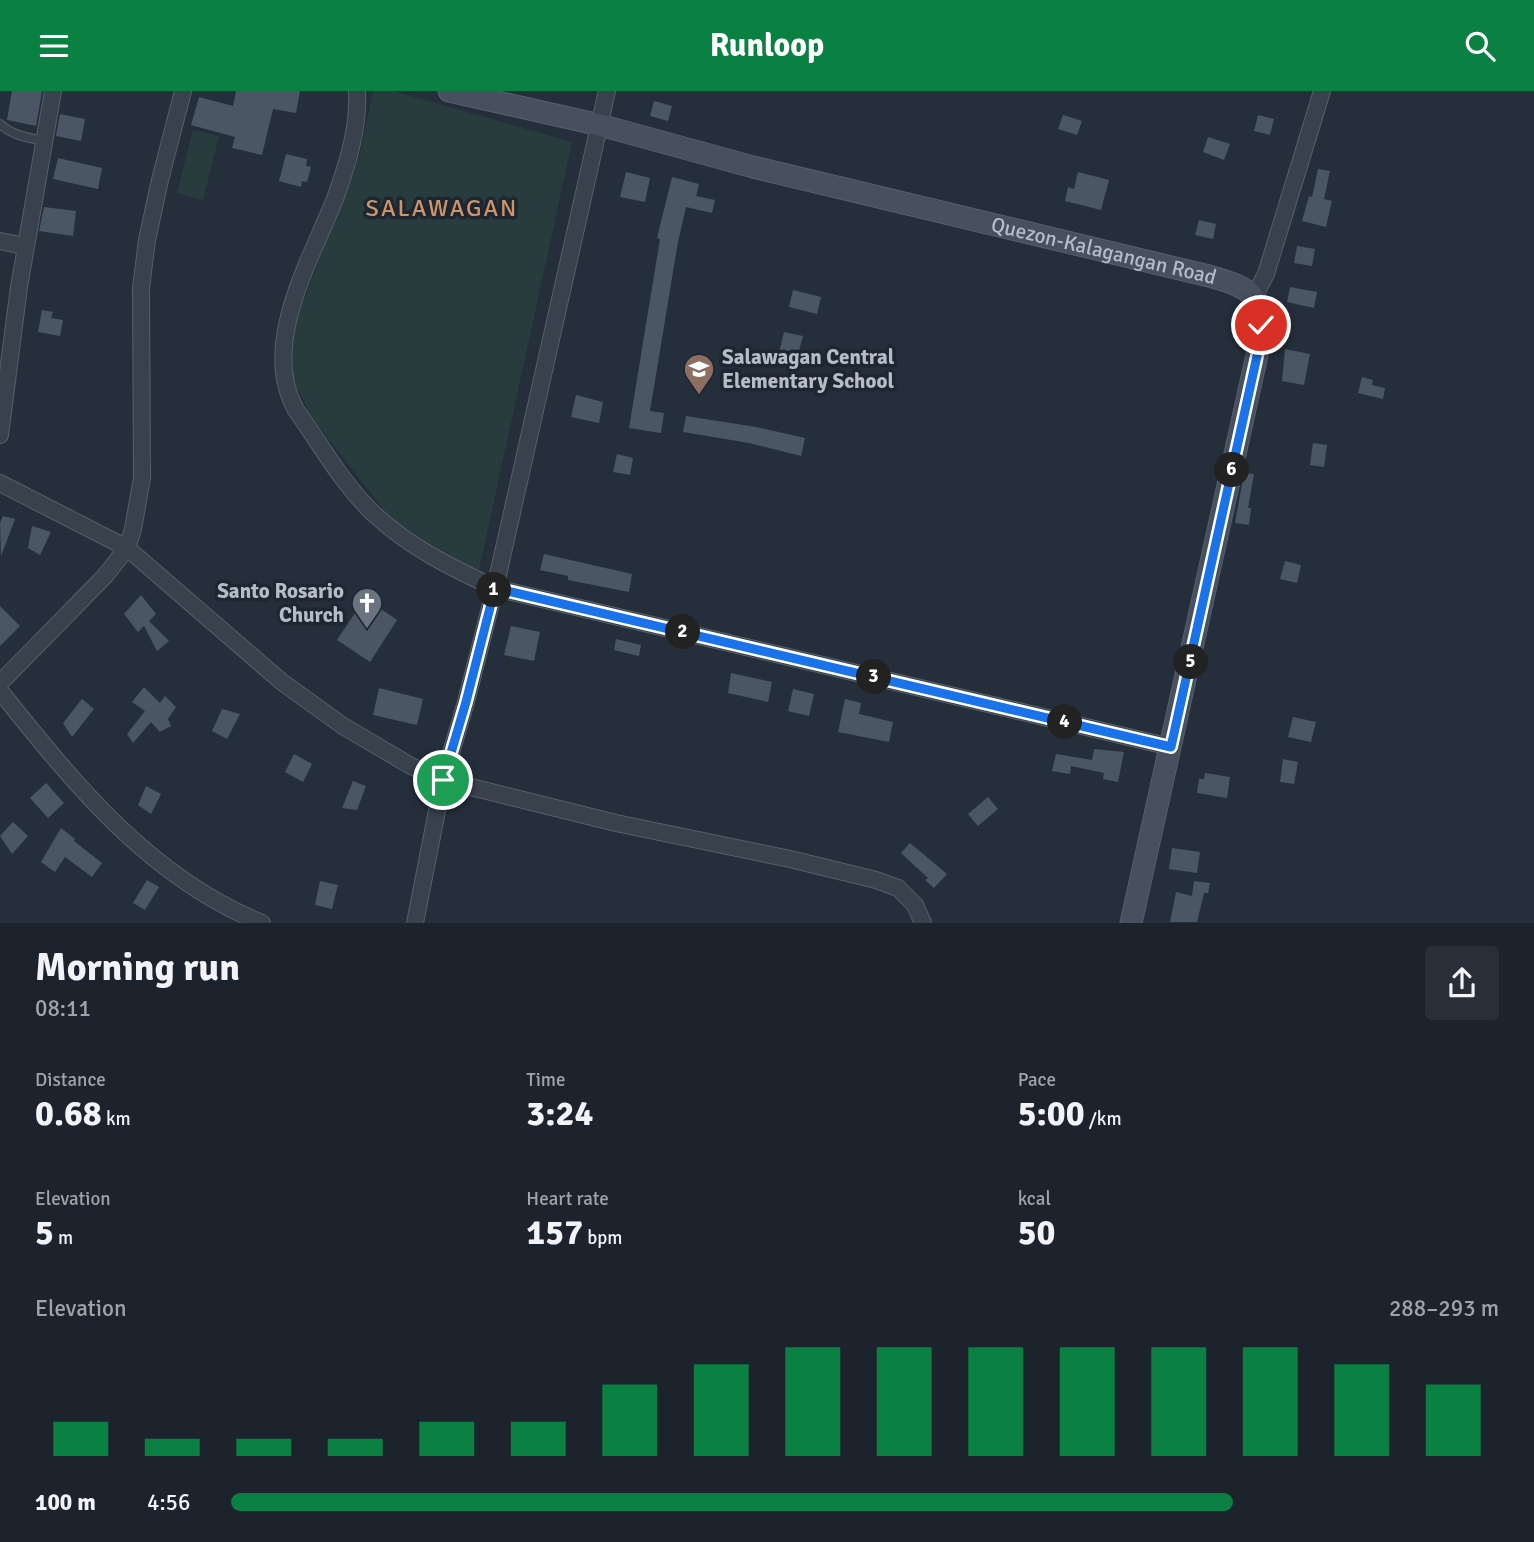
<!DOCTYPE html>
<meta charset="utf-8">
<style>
body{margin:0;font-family:Signika,sans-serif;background:#292f39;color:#f1f3f6;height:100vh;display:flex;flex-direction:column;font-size:26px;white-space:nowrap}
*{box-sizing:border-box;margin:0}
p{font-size:23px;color:#a0a4aa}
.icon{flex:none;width:38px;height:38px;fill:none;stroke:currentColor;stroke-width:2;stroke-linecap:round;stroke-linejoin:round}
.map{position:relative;height:832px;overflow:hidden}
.drawer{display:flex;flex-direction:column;background:#1c232d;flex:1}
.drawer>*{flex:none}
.pin{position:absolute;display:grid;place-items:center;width:60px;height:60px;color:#fff;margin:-30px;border:4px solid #fff;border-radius:50%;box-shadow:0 2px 7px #0007}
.km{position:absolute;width:35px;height:35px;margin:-18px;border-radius:50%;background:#222;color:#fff;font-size:19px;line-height:35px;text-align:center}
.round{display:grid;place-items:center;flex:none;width:74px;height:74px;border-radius:7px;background:#292f39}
.headline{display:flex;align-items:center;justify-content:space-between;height:119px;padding:0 35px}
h1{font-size:38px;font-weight:700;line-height:52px}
.stats{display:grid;grid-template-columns:repeat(3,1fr);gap:10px;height:119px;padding:7px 35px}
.stats div{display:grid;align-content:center}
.stats b{font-size:35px;font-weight:700}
.stats small{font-size:19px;font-weight:400}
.stats p{font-size:19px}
.chart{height:196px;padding:14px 35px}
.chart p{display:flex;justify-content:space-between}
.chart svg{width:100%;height:126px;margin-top:7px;stroke:#0b8043;stroke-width:6}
ul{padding:0 35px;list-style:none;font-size:23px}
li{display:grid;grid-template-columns:112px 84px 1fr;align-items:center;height:52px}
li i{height:18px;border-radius:9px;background:#0b8043}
header{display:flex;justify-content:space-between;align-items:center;height:91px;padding:0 35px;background:#0b8043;color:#fff;font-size:32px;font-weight:700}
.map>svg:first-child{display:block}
.green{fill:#283c3e}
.building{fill:#4b5664}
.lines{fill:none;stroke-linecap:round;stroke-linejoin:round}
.lane-casing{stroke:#575f6a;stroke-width:10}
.street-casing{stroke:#575f6a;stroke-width:18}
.secondary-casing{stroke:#575f6a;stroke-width:23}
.lane{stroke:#39414c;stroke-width:8}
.street{stroke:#39414c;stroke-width:16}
.secondary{stroke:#47505f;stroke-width:21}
.route-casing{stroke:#fff;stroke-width:14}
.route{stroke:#1a73e8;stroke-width:9}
.labels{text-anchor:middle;stroke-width:7;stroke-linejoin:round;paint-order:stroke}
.street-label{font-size:21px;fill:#b5bcc7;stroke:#1e2631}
.poi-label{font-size:21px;font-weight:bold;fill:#b5bcc7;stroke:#1e2631;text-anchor:start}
.quarter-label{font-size:24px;letter-spacing:2px;fill:#cd9569;stroke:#1e2631}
</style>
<header><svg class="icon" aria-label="menu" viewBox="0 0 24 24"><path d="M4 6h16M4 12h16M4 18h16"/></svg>Runloop<svg class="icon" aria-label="search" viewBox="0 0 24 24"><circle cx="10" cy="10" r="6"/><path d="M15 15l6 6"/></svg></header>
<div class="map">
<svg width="1534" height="832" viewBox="0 0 1534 832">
<rect width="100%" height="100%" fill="#252f3c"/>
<g class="green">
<polygon points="373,0 393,0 572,51 479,479 457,471 390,427 313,328 294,291 292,261 297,227 360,63"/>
<polygon points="193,39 219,45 203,109 177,102"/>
</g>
<g class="building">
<polygon points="12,0 42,0 36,35 7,29"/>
<polygon points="236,0 300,0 296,22 273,18 262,64 232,57 235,46 191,34 199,6 233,15"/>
<polygon points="654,10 672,15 668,30 650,25"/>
<polygon points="60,23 85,28 81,50 56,45"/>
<polygon points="1063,24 1082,30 1077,44 1058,38"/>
<polygon points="1258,24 1274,28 1270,44 1254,40"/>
<polygon points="1208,46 1230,53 1224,69 1203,61"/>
<polygon points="286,63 307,68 306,75 311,76 307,91 302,90 301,96 279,90"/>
<polygon points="58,67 102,77 98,98 53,88"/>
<polygon points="1318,78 1330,80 1324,108 1332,110 1326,136 1302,130 1309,105 1312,106"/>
<polygon points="626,81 650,87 645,111 620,106"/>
<polygon points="1078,81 1109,89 1101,119 1065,110 1068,96 1074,98"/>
<polygon points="672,86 699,93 696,105 715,109 712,122 686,116 678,151 650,320 664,322 661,342 629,337 660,148 657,147"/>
<polygon points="44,116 76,120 73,145 39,140"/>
<polygon points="1199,129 1216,133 1213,148 1195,144"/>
<polygon points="1297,155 1315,158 1312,175 1294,172"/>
<polygon points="1290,196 1317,201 1314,217 1287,211"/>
<polygon points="793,199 821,206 817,223 789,216"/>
<polygon points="42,219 53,221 51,227 63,229 60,245 38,241"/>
<polygon points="784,241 803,245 797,267 779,262"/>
<polygon points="1285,258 1310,263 1304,294 1282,290"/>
<polygon points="1362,286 1373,289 1372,294 1385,297 1383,308 1358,302"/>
<polygon points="576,304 603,311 599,332 571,326"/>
<polygon points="686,325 756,336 805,347 801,365 749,352 683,341"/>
<polygon points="1313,352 1327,354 1324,376 1310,374"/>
<polygon points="617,363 633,367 630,384 613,381"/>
<polygon points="1244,382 1254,383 1248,417 1251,417 1249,434 1235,432"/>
<polygon points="3,425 15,428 1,465 0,432"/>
<polygon points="32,435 51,441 40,464 28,457"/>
<polygon points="544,463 632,483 629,501 568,489 568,485 540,479"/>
<polygon points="1285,470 1301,474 1297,492 1280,488"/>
<polygon points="141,504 156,523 149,530 169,550 157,560 144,535 138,541 124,523"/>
<polygon points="365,507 397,529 370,571 337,549"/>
<polygon points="0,515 20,535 0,555"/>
<polygon points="511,535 540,541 534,570 504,564"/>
<polygon points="616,548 641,554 639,565 614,559"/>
<polygon points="731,582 772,591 768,611 728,602"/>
<polygon points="144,596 160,612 165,605 176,616 168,628 171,635 160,641 151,631 133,652 127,643 145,620 132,611"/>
<polygon points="379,597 423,608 417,634 373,624"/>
<polygon points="793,598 814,603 809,625 788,620"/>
<polygon points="82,608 94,618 72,646 63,632"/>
<polygon points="845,608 861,612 859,623 893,631 889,651 838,641"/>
<polygon points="222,618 240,623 227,648 212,640"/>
<polygon points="1293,626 1316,631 1311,651 1288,646"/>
<polygon points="1094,658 1124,661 1118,691 1103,688 1104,682 1071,675 1070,683 1052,680 1056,663 1092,669"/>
<polygon points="294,663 312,673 303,691 285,681"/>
<polygon points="1283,668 1298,671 1294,693 1280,691"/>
<polygon points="1205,682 1230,686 1227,707 1197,702 1199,688 1204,688"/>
<polygon points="353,690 366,695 357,719 342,717"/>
<polygon points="46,692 64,712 48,727 30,707"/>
<polygon points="146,695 161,703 151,723 138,714"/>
<polygon points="988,706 998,718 978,735 968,723"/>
<polygon points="13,731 28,745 12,763 0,745"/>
<polygon points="61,737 75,748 74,750 102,772 92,786 65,766 55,781 41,771"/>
<polygon points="910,752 947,783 934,797 925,789 928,787 901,762"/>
<polygon points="1172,757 1200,761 1197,782 1169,778"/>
<polygon points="147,789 159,796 145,819 133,812"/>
<polygon points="320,790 338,794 332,818 315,814"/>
<polygon points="1194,790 1210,792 1208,802 1204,802 1197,831 1170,831 1176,801 1192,805"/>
</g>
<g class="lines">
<g class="lane-casing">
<path id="lane" d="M0 33C13 45 27 46 44 50"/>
</g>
<g class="street-casing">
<g id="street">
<path d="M357 0C359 36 348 71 336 105 312 167 259 254 296 319 321 354 343 394 374 423 409 456 452 477 495 497L1171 656"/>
<polyline points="0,150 25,155"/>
<polyline points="1254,206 1266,183 1322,0"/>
<polyline points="0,344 19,196 53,0"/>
<polyline points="0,392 127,457 282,591 343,635 411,675 443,689 616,732 790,768 876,789 898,797 915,814 923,832"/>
<polyline points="0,592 105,485 127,457 133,438 142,387 141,197 147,149 160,89 183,0"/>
<path d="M0 600C73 691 149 787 262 832"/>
<polyline points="415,832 443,689 466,611 495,497 607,0"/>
</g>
</g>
<g class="secondary-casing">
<g id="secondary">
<path id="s1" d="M449 0 600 34 753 76 1209 185C1256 198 1264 205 1259 255L1131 832"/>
</g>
</g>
<use href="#lane" class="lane"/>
<use href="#street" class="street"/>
<use href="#secondary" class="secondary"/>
</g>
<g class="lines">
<g class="route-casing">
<polyline id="route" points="443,689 466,611 495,497 1171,656 1259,256 1261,234"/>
</g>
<use href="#route" class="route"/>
</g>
<defs>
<g id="school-pin" transform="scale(1.575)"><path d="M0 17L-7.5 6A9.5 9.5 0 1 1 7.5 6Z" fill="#8d6e63" stroke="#1e2631"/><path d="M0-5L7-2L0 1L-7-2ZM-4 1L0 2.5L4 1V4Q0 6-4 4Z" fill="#fff"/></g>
<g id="church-pin" transform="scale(1.575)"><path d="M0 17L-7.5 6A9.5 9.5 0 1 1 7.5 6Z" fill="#6b7280" stroke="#1e2631"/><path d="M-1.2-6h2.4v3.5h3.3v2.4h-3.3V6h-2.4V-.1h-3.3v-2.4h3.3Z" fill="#fff"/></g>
</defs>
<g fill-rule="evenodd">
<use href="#school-pin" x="699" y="278"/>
<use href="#church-pin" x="367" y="512"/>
</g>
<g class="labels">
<g class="street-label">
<text dy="7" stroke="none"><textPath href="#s1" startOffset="674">Quezon-Kalagangan Road</textPath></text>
</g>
<g class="poi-label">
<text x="722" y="273">Salawagan Central<tspan x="722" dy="24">Elementary School</tspan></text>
<text x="344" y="507" text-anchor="end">Santo Rosario<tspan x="344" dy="24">Church</tspan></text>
</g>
<g class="quarter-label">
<text x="442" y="125">SALAWAGAN</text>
</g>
</g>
</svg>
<div class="pin" style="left:443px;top:689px;background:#1e9e55"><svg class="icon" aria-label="arrive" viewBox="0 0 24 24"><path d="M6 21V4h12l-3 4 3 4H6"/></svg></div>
<div class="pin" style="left:1261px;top:234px;background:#d93025"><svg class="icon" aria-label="check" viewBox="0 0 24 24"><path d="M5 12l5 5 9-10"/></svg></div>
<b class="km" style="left:494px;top:499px">1</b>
<b class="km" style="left:683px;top:541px">2</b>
<b class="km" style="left:874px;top:586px">3</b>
<b class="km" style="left:1065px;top:631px">4</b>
<b class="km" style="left:1191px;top:571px">5</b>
<b class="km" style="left:1232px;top:379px">6</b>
</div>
<section class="drawer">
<div class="headline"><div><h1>Morning run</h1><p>08:11</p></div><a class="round"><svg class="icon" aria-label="share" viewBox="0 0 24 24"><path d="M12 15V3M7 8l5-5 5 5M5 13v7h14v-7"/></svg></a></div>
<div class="stats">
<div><p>Distance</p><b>0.68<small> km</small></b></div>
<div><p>Time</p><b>3:24</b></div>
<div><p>Pace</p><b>5:00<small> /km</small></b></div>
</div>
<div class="stats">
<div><p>Elevation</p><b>5<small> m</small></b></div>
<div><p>Heart rate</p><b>157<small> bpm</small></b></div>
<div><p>kcal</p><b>50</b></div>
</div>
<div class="chart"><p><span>Elevation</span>288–293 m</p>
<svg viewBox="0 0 160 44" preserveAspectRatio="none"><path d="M5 44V32M15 44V38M25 44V38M35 44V38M45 44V32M55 44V32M65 44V19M75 44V12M85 44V6M95 44V6M105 44V6M115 44V6M125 44V6M135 44V6M145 44V12M155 44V19"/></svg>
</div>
<ul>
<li><b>100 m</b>4:56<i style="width:79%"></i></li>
</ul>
</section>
